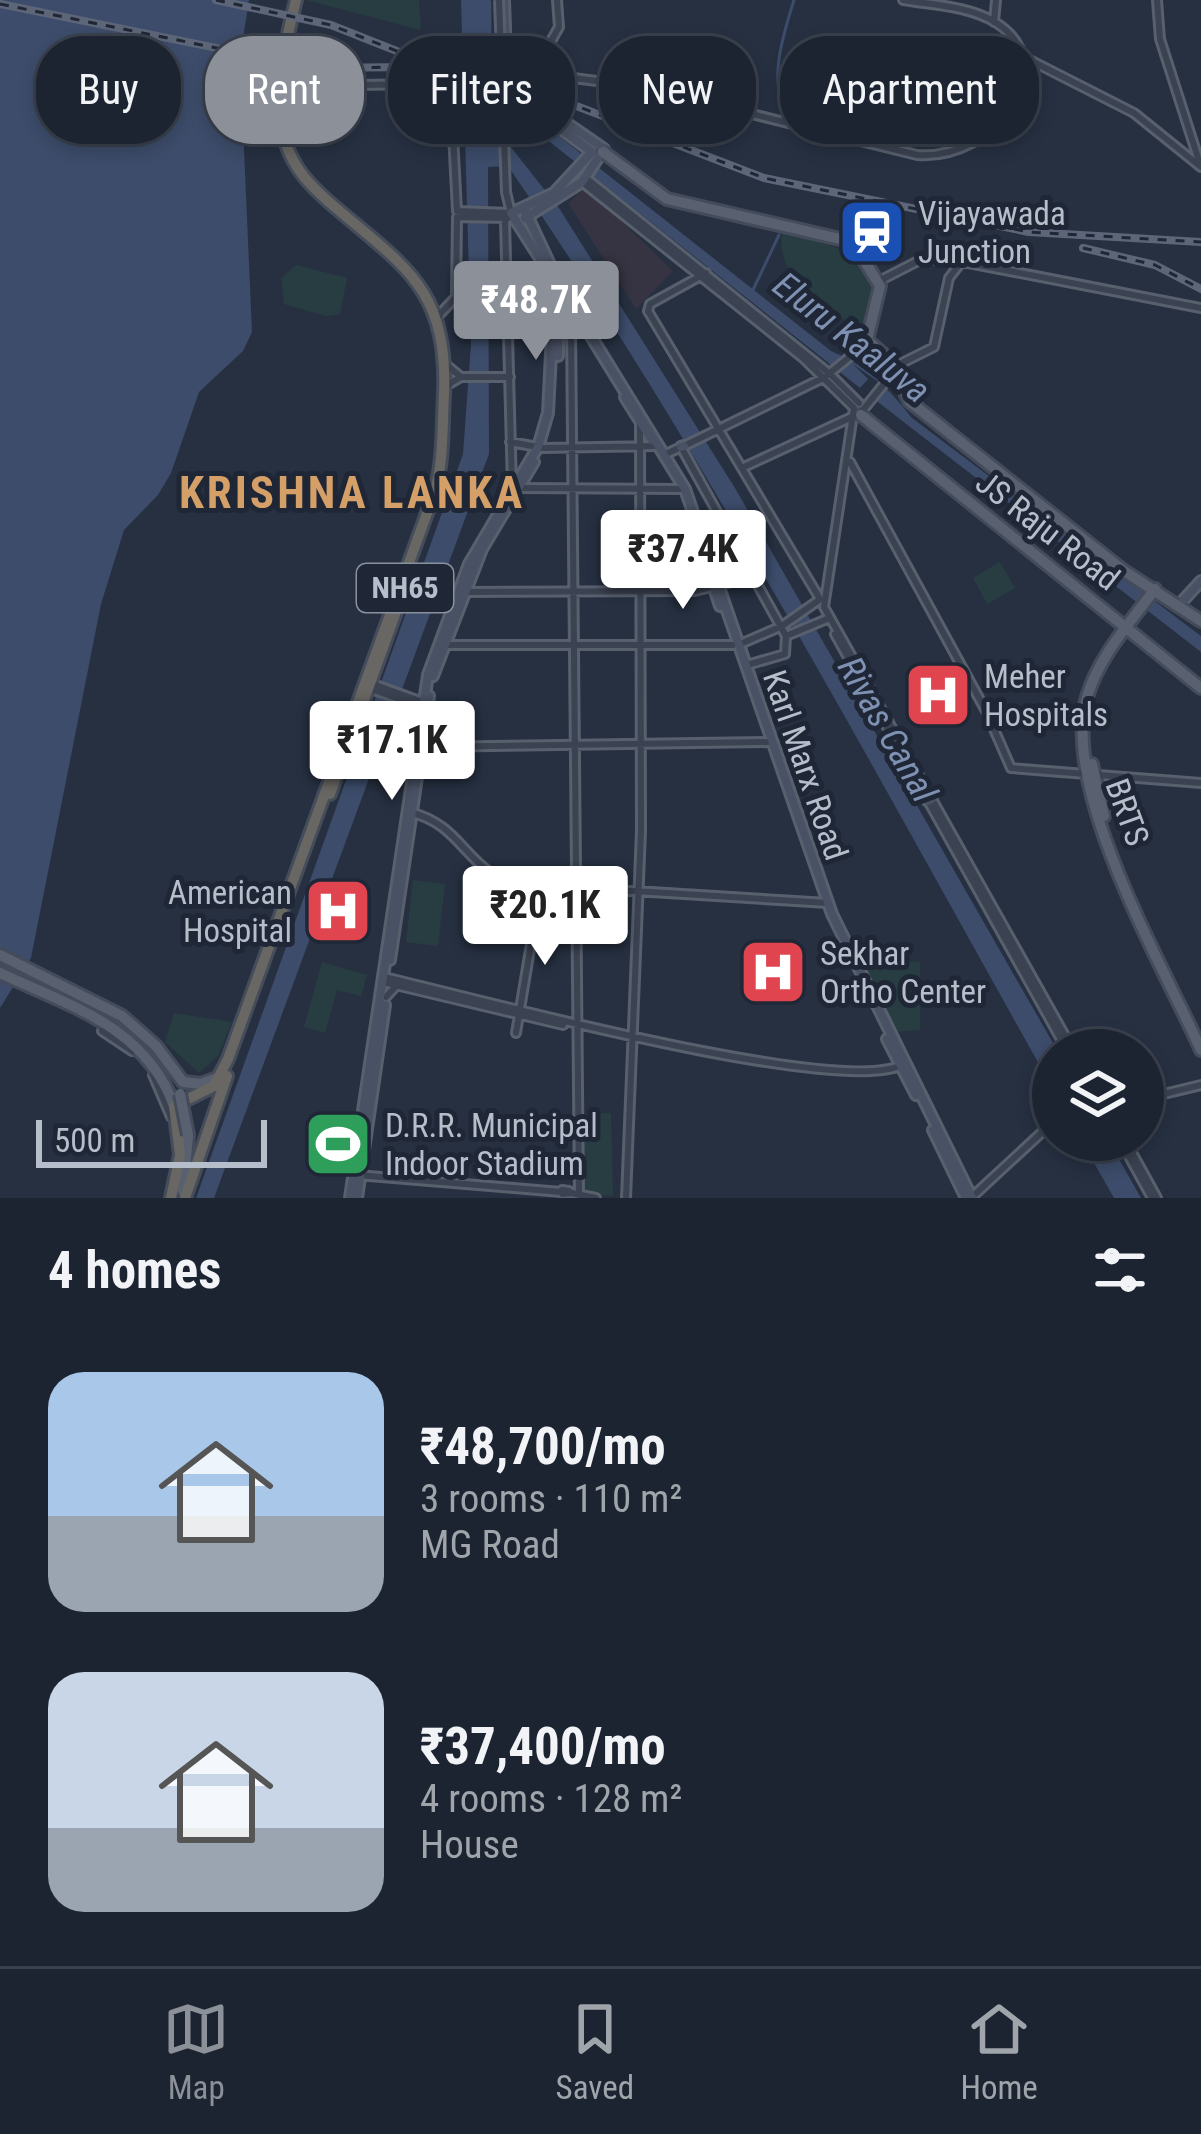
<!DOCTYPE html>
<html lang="en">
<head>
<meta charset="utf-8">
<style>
	:root { --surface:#1c2431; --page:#252c39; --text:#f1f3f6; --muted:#a0a4ab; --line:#3a414d; --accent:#8c9099 }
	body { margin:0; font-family:"Roboto Condensed",sans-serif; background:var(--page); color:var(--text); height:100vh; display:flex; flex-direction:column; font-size:45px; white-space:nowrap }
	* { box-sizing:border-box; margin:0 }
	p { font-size:39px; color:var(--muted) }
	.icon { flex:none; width:66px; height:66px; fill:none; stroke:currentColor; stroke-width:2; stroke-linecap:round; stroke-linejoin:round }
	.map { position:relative; height:1198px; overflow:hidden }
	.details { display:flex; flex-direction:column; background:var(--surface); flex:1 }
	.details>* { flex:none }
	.top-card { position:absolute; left:36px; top:36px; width:1131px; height:108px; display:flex; gap:24px }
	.tools { position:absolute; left:1032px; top:1029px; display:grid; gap:24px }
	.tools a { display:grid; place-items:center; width:132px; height:132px; border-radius:50%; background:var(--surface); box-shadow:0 6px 18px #0003,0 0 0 3px var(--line); font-size:60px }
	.scale { position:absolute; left:36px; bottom:30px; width:231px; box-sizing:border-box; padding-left:12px; border:6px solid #b7becb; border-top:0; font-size:33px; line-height:42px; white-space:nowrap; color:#b7becb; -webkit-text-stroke:9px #1f2736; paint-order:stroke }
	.price { position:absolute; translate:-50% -102px; padding:0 27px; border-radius:12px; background:#fff; color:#222; font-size:39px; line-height:78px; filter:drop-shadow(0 3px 6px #0008) }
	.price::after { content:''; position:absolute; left:50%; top:72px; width:36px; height:27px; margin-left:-18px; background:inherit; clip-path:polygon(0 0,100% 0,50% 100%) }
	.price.current { background:var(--accent); color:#fff }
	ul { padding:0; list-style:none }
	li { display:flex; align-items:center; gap:36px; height:300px; padding:0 48px }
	li span { display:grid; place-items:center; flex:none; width:336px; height:240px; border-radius:36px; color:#555 }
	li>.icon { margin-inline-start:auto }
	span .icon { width:144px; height:144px; fill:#fffc; stroke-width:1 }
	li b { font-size:51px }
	h2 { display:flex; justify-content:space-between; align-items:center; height:144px; padding:0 48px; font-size:51px }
	.pill { padding:0 42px; border-radius:48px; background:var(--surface); box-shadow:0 6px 18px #0003,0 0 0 3px var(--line); font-size:42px; line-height:108px }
	.pill.current { background:var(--accent); color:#fff }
	.tab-bar { display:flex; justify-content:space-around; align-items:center; height:168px; border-top:3px solid var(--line); background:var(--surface); font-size:33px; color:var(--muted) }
	.tab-bar a { display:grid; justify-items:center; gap:6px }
	.tab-bar .current { color:var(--accent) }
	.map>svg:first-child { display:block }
	.medical { fill:#363342 }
	.green { fill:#283d42 }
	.water { fill:#3c4c6a }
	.pier { fill:#263041 }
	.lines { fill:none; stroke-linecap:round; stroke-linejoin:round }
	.stream { stroke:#3c4c6a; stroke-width:3 }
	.tertiary-casing { stroke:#58606e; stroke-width:12 }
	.secondary-casing { stroke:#58606e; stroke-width:14 }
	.primary-casing { stroke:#444b5a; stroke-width:16 }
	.trunk-casing { stroke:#454d5b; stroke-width:16 }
	.tertiary { stroke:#3b4251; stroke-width:6 }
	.secondary { stroke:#495164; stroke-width:8 }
	.primary { stroke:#596171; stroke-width:10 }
	.trunk { stroke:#686764; stroke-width:10 }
	.rail-casing { stroke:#5d6678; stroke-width:8 }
	.rail { stroke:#1f2736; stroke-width:3; stroke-dasharray:9; stroke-linecap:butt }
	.tertiary-bridge-casing { stroke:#58606e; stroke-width:12; stroke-linecap:butt }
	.primary-bridge-casing { stroke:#444b5a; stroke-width:16; stroke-linecap:butt }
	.tertiary-bridge { stroke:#3b4251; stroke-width:6 }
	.primary-bridge { stroke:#596171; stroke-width:10 }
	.labels { text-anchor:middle; stroke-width:10; stroke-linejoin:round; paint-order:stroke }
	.shield { fill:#1f2736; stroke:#89919e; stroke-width:3 }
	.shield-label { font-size:30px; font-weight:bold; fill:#b7becb }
	.poi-label { font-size:33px; fill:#b7becb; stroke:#1f2736; text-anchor:start }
	.street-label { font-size:33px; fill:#b7becb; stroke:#1f2736 }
	.water-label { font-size:36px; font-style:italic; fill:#7f91b2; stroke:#1f2736 }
	.district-label { font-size:45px; font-weight:bold; letter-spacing:3px; fill:#d5a068; stroke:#1f2736 }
</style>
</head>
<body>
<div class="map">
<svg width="1201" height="1198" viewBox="0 0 1201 1198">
	<rect width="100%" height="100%" fill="#263041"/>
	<path class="medical" d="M 586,187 L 673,271 L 636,309 L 568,203 Z"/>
	<path class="green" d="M 306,0 L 419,0 L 421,30 Z
		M 971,33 C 994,38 1005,57 1010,79 C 949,158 899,136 814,114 C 854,68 909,41 971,33 Z
		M 783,229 L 851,253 L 875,285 L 865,334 C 831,309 771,280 783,229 Z
		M 296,265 L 347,278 L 340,314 L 326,316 L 284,304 L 281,278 Z
		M 1000,562 L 1015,588 L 987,604 L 973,578 Z
		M 413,880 L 445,884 L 438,946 L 406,942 Z
		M 920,961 L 920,1030 L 893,1032 L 863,967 Z
		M 322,962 L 367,975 L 361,996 L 337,990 L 325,1033 L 304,1027 Z
		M 174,1013 L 232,1022 L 218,1056 L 199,1073 L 165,1042 Z
		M 611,1113 L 613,1196 L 583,1194 L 585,1114 Z"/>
	<path class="water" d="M 0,0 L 249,0 L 240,58 L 252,332 L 243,351 L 199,392 L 171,473 L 158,495 L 124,530 L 101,604 L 31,958 L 0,1008 Z
		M 461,0 L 491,0 C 493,30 486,73 508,96 L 831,351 C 868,366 888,388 912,418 L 1201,636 L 1201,652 L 874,399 L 884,386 L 853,364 L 868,379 L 860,388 L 492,96 L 498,131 L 559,208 L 735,488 L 1057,1050 L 1053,1089 C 878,778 710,461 508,166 L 488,167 L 489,454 L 214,1198 L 196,1198 L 463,454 L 471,344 Z
		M 1081,1140 L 1108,1140 L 1141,1198 L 1114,1198 Z"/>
	<path class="pier" d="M 0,2 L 246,51 L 246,55 L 0,6 Z"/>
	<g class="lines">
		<path class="stream" d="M 791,121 C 766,87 782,38 794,0
			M 752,292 L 779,235"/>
		<defs>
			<path id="tertiary" d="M 1157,0 L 1160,39 L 1200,164
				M 994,22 L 996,0
				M 505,43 L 527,72 L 643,87 L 917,155 C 995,161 1066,66 995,22 C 969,6 933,5 903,0
				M 1020,55 L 1134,113 L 1201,167
				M 533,73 L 559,27 L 557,0
				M 281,86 L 430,84 L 433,99 L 451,96 L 457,211 L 511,213 L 506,192
				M 586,178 L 830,374 L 859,403
				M 582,182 L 803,358 L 854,408 L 824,607 L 1073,1050
				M 505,220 L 512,487
				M 706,273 L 650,304 L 648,311 L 820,599
				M 879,281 L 922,259 L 958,261 L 1201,308
				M 575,312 L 571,327 L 579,1195
				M 438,316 L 456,297 L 457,217 L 508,218
				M 449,367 L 461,377
				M 892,368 L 934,347 L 949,278 L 962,261
				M 449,384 L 461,377 L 510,377
				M 859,415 L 892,374
				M 510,442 L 543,448 L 656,446
				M 684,446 L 825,377 L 868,342
				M 666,454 L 681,447 L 786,636 L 785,654 L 747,665
				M 850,462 L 986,711 L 1011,768 L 1201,783
				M 744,467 L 854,416
				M 518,488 L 685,489
				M 462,592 L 695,591 L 756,576
				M 835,634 L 1067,1050
				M 786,636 L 827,619
				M 444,645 L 733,645
				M 738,645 L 782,626 L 819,600
				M 373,684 L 425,703
				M 371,689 L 425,708
				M 423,747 L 772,742
				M 409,812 C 469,826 462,877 535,890
				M 540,891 L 635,891 L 828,903
				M 384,977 C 471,997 836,1097 902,1065
				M 383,982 L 563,1025
				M 386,997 L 396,986
				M 102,1031 L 132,1051
				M 516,1033 L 539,896
				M 153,1075 L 171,1117
				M 1143,1099 L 1201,1085
				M 1050,1124 L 1053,1106
				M 1120,1140 L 1152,1198
				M 1125,1140 L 1157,1198
				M 357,1175 L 561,1192
				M 562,1190 L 569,1191 L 571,1193 L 562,1194 Z
				M 571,1193 L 596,1198
				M 626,1198 L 641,831 L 640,421
				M 971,1198 L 1053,1122"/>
			<path id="secondary" d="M 504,0 L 506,56 L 526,95 L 604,149 L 582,182 L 525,218
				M 502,65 L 526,103 L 592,152
				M 525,211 L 560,286 L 685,489 L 832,914 L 972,1198
				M 558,356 L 558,323
				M 625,397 L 652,440
				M 681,447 L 684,446
				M 700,546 L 720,606
				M 1179,605 L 1201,581
				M 433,676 L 482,549 L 534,462
				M 928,801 L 932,799
				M 483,874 L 485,870
				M 390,960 L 429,696
				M 887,1039 L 916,1095
				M 933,1130 L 966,1198
				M 350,1198 L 428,675 L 469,564 L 538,447 L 548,413 L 554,294 L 545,266 L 511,213 L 554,193 L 592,152
				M 357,1198 L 385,1005"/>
			<path id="primary" d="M 603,152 L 667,199 L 853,242 L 880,286 L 867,340 L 890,360 L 909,401 L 1124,571 L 1201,621
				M 861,415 L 1201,688
				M 1155,589 C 1130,623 1099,656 1087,697 C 1060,790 1162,963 1201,1050
				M 1092,764 L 1104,816
				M 0,955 L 122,1016 L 156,1046 L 183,1082 L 201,1084 L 220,1077
				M 0,973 C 70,1006 146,1027 174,1106
				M 183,1191 L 188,1135"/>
			<path id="trunk" d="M 330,794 L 402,595
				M 171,1198 L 180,1155 L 174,1106 L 214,1086 L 228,1059 L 434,494 C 444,462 442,428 444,394 C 448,286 403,266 329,202 C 310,185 295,170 286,144 C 270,96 285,47 296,0
				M 185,1198 L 227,1076"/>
		</defs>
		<use href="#tertiary" class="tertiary-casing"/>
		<use href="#secondary" class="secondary-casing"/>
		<use href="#primary" class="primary-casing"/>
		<use href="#trunk" class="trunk-casing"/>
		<use href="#tertiary" class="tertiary"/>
		<use href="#secondary" class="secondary"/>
		<use href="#primary" class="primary"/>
		<use href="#trunk" class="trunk"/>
		<defs>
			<path id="rail" d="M 216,0 L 331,25 L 422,61
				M 0,4 L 315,68 L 411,67 L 540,92 L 764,178 L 1029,232 L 1201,242
				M 1083,248 L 1155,265 L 1201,289"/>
		</defs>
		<use href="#rail" class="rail-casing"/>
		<use href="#rail" class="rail"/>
		<defs>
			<path id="tertiary-bridge" d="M 499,0 L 506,192"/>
			<path id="primary-bridge" d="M 180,1094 L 188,1135"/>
		</defs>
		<use href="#tertiary-bridge" class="tertiary-bridge-casing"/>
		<use href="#primary-bridge" class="primary-bridge-casing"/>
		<use href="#tertiary-bridge" class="tertiary-bridge"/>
		<use href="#primary-bridge" class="primary-bridge"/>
	</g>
	<defs>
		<symbol id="station-square" viewBox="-11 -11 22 22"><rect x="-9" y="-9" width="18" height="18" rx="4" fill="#1a4fb4" stroke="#1f2736"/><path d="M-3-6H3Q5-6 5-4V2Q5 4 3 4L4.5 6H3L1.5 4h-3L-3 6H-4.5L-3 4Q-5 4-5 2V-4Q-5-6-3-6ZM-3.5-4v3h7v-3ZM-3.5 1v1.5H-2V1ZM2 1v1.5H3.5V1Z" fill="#fff"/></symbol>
		<symbol id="hospital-square" viewBox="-11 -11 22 22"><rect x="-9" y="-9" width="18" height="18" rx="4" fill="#e0444e" stroke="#1f2736"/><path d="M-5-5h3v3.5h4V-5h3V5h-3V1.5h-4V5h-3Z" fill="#fff"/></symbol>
		<symbol id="stadium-square" viewBox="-11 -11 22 22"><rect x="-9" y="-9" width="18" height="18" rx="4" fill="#2e9e5b" stroke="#1f2736"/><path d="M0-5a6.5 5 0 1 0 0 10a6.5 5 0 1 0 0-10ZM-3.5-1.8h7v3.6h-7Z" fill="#fff"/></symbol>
	</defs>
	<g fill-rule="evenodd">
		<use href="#station-square" x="834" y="194" width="76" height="76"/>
		<use href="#hospital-square" x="900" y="657" width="76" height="76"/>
		<use href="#hospital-square" x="300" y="873" width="76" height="76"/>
		<use href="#hospital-square" x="735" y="934" width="76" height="76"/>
		<use href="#stadium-square" x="300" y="1106" width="76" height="76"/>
	</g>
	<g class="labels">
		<rect class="shield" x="357" y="564" width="96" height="48" rx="9"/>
		<g class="shield-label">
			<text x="405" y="598">NH65</text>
		</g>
		<g class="poi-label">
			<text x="918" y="225">Vijayawada<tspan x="918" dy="38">Junction</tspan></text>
			<text x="984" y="688">Meher<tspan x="984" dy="38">Hospitals</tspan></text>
			<text x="292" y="904" text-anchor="end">American<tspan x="292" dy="38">Hospital</tspan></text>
			<text x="820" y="965">Sekhar<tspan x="820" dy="38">Ortho Center</tspan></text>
			<text x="385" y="1137">D.R.R. Municipal<tspan x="385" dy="38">Indoor Stadium</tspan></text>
		</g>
		<g class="street-label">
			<text transform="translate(1048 530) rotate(38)" y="12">JS Raju Road</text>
			<text transform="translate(806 765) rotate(71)" y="12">Karl Marx Road</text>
			<text transform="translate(1128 812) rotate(70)" y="12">BRTS</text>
		</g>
		<g class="water-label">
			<text transform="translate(852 337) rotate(38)" y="13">Eluru Kaaluva</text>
			<text transform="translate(888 729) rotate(60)" y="13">Rivas Canal</text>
		</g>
		<g class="district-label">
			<text x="352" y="508">KRISHNA LANKA</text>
		</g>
	</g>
</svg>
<div class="tools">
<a><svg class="icon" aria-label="layers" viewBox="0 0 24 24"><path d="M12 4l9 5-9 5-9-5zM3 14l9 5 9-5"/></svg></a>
</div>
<div class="scale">500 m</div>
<b class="price current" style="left:536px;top:363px">₹48.7K</b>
<b class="price" style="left:683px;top:612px">₹37.4K</b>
<b class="price" style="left:392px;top:803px">₹17.1K</b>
<b class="price" style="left:545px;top:968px">₹20.1K</b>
<div class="top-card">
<a class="pill">Buy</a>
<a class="pill current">Rent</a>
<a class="pill">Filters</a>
<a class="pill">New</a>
<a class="pill">Apartment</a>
</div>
</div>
<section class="details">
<h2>4 homes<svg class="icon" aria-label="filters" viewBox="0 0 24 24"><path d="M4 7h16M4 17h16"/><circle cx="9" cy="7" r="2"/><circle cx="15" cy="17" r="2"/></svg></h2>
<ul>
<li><span style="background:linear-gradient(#a9c7e8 60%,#9aa5b1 0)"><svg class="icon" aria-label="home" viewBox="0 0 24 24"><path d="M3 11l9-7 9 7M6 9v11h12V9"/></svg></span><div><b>₹48,700/mo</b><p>3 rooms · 110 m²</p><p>MG Road</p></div></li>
<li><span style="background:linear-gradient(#c9d6e8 65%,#9aa5b1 0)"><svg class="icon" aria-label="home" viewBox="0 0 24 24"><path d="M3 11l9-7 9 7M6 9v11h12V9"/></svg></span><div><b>₹37,400/mo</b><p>4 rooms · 128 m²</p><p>House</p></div></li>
</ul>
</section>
<nav class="tab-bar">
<a class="current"><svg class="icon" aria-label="map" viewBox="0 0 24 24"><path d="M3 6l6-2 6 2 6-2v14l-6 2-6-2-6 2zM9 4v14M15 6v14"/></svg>Map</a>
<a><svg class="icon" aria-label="saved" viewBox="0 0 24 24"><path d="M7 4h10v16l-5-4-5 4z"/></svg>Saved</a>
<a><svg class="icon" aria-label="home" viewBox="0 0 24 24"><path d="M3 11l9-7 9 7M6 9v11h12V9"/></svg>Home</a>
</nav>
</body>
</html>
